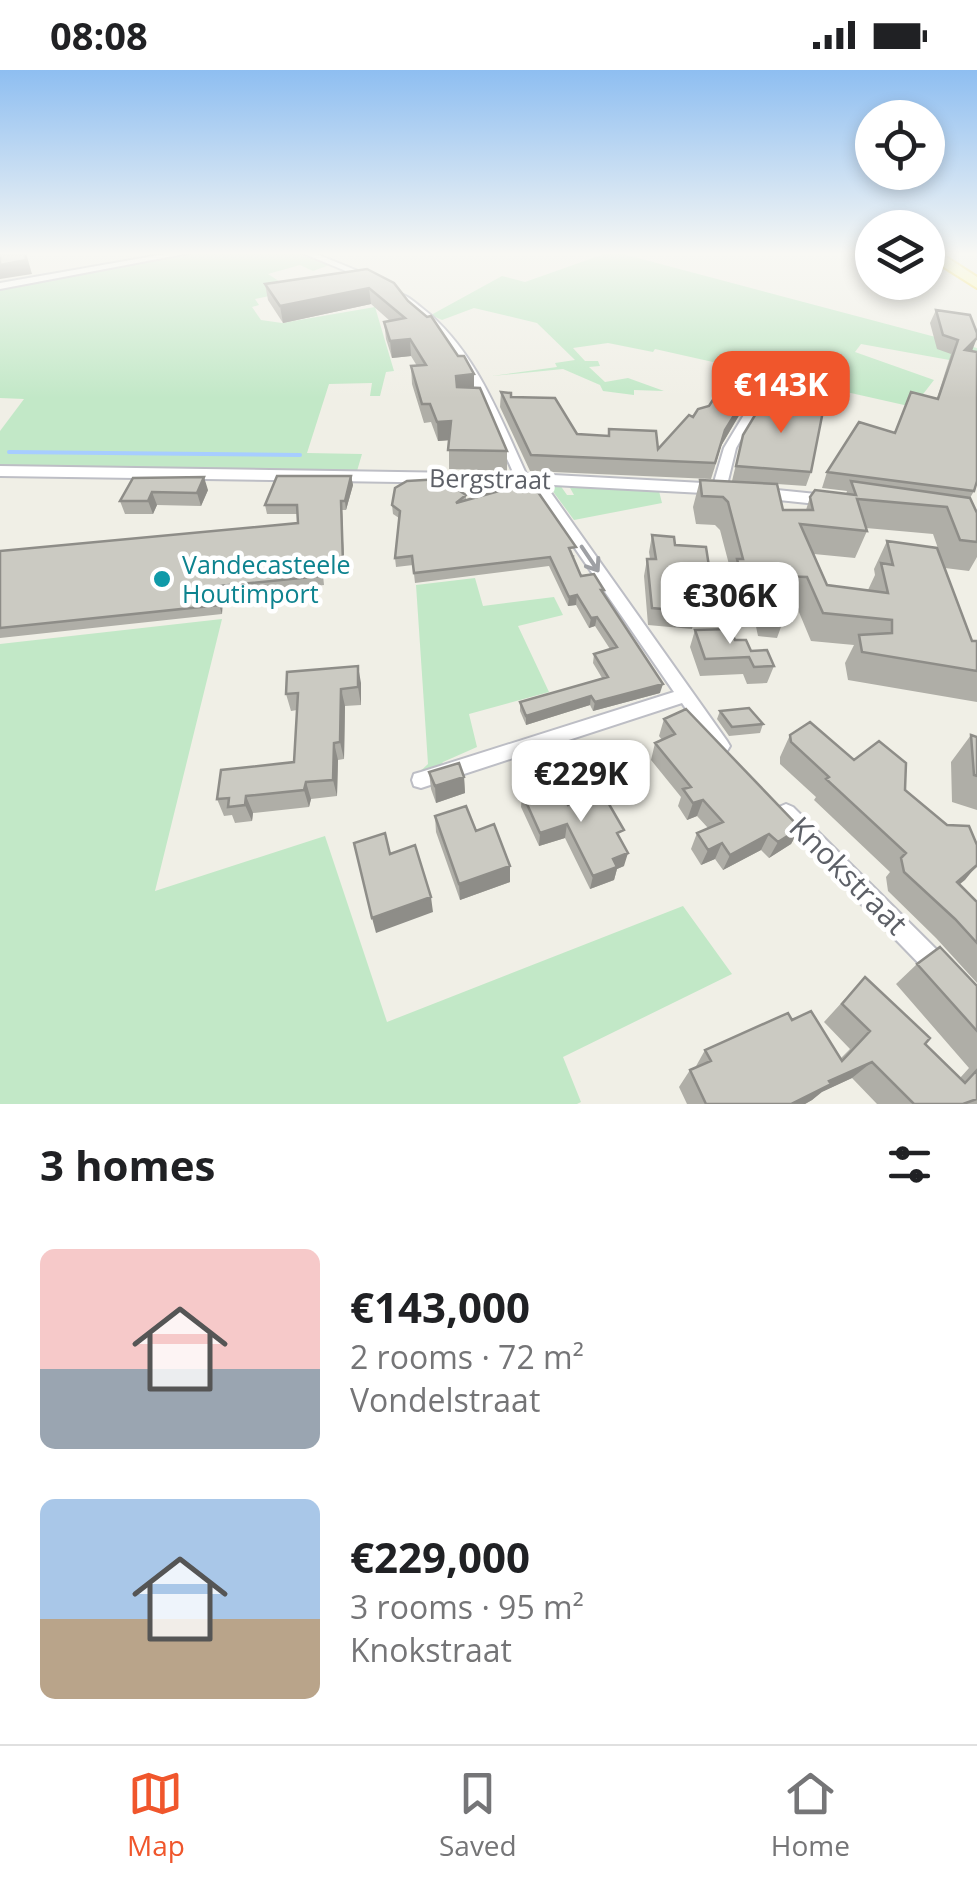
<!DOCTYPE html>
<html lang="en">
<head>
<meta charset="utf-8">
<style>
	:root { --surface:#fff; --page:#f2f2f2; --text:#202124; --muted:#757577; --line:#e0e0e0; --accent:#f0562c }
	body { margin:0; font-family:"Open Sans",sans-serif; background:var(--page); color:var(--text); height:100vh; display:flex; flex-direction:column; font-size:38px; white-space:nowrap }
	* { box-sizing:border-box; margin:0 }
	p { font-size:32px; color:var(--muted) }
	.icon { flex:none; width:55px; height:55px; fill:none; stroke:currentColor; stroke-width:2; stroke-linecap:round; stroke-linejoin:round }
	.map { position:relative; height:1034px; overflow:hidden }
	.panel { display:flex; flex-direction:column; background:var(--surface); flex:1 }
	.panel>* { flex:none }
	.controls { position:absolute; left:855px; top:30px; display:grid; gap:20px }
	.controls a { display:grid; place-items:center; width:90px; height:90px; border-radius:50%; background:var(--surface); box-shadow:0 5px 15px #0003; font-size:50px }
	.price { position:absolute; translate:-50% -85px; padding:0 22px; border-radius:20px; background:#fff; color:#222; font-size:32px; line-height:65px; filter:drop-shadow(0 2px 5px #0008) }
	.price::after { content:''; position:absolute; left:50%; top:60px; width:30px; height:22px; margin-left:-15px; background:inherit; clip-path:polygon(0 0,100% 0,50% 100%) }
	.price.active { background:var(--accent); color:#fff }
	ul { padding:0; list-style:none }
	li { display:flex; align-items:center; gap:30px; height:250px; padding:0 40px }
	li span { display:grid; place-items:center; flex:none; width:280px; height:200px; border-radius:15px; color:#555 }
	li>.icon { margin-inline-start:auto }
	span .icon { width:120px; height:120px; fill:#fffc; stroke-width:1 }
	li b { font-size:42px }
	h2 { display:flex; justify-content:space-between; align-items:center; height:120px; padding:0 40px; font-size:42px }
	.status { display:flex; justify-content:space-between; align-items:center; height:70px; padding:0 50px; background:var(--surface); direction:ltr }
	.status svg { height:28px; fill:currentColor }
	.dock { display:flex; justify-content:space-around; align-items:center; height:140px; border-top:2px solid var(--line); background:var(--surface); font-size:28px; color:var(--muted) }
	.dock a { display:grid; justify-items:center; gap:5px }
	.dock .active { color:var(--accent) }
	.map>svg:first-child { display:block }
	.green { fill:#c2e8c7 }
	.lines { fill:none; stroke-linecap:round; stroke-linejoin:round }
	.stream { stroke:#a7cdff; stroke-width:4 }
	.minor-casing { stroke:#bdbec5; stroke-width:4 }
	.tertiary-casing { stroke:#bdbec5; stroke-width:4 }
	.primary-casing { stroke:#f6e058; stroke-width:4 }
	.minor { fill:#fff; fill-rule:evenodd }
	.tertiary { fill:#fff; fill-rule:evenodd }
	.primary { fill:#fffdac; fill-rule:evenodd }
	.wall { fill:#afaea7; fill-rule:evenodd }
	.shaded-wall { fill:#8e8d88 }
	.building { fill:#cbcac2; stroke:#8e8d88; stroke-width:2.5 }
	.oneway { stroke:#9ea0a4 }
	.culture-dot { fill:#0f9aa8; stroke:#fff; stroke-width:4 }
	.labels { text-anchor:middle; stroke-width:9; stroke-linejoin:round; paint-order:stroke }
	.street-label { font-size:25px; fill:#5d6067; stroke:#fff }
	.culture-label { font-size:25px; fill:#0d838f; stroke:#fff; text-anchor:start }
	.near-street-label { font-size:30px; fill:#5d6067; stroke:#fff }
</style>
</head>
<body>
<div class="status"><b>08:08</b><svg viewBox="0 0 49 12"><path d="M0 12V9h3v3zM5 12V6h3v6zM10 12V3h3v9zM15 12V0h3v12zM26 1h20v11H26zM47 4h2v5h-2z"/></svg></div>
<div class="map">
<svg width="977" height="1034" viewBox="0 0 977 1034">
	<rect width="100%" height="100%" fill="#f0efe6"/>
	<path class="green" d="M 192,183 L 294,183 L 332,194 L 313,201 L 300,195 L 268,204 L 288,217 L 279,224 L 255,229 L 259,235 L 252,237 L 261,250 L 282,253 L 375,237 L 394,301 L 386,302 L 380,326 L 370,326 L 372,313 L 329,314 L 307,383 L 362,384 L 357,401 L 0,397 L 0,361 L 24,329 L 0,328 L 0,218 Z
		M 607,183 L 619,183 L 977,278 L 977,295 L 861,274 L 855,282 L 934,310 L 913,337 L 655,279 L 653,282 L 608,273 L 573,278 L 585,291 L 598,291 L 600,296 L 589,297 L 605,312 L 628,308 L 664,321 L 634,320 L 634,325 L 603,321 L 600,315 L 563,299 L 492,306 L 557,297 L 555,293 L 575,290 L 537,253 L 474,238 L 442,250 L 431,245 L 502,206 L 525,212 Z
		M 560,415 L 567,425 L 574,425 L 569,416 L 659,421 L 662,433 L 574,450 L 549,416 Z
		M 475,508 L 483,536 L 554,527 L 563,545 L 518,556 L 549,622 L 469,644 L 477,677 L 443,692 L 438,700 L 411,710 L 428,694 L 416,515 Z
		M 222,549 L 155,821 L 325,766 L 387,952 L 683,836 L 732,904 L 563,987 L 581,1032 L 577,1034 L 0,1034 L 0,574 Z"/>
	<g class="lines">
		<path class="stream" d="M 9,382 L 300,385"/>
		<defs>
			<path id="minor" d="M 171,183 L 189,183 L 0,219 L 0,213 Z
				M 302,183 L 314,183 L 375,208 L 368,210 Z
				M 396,223 C 406,224 413,231 422,238 C 476,280 500,348 528,408 L 534,405 L 539,406 L 727,671 L 730,676 L 727,681 L 721,684 L 715,681 L 682,633 L 421,718 L 414,716 L 412,710 L 414,704 L 421,702 L 674,622 L 528,410 L 522,413 L 516,409 C 482,332 465,280 396,227 Z
				M 773,302 L 778,305 L 736,378 L 726,419 L 724,422 L 714,422 L 712,419 L 724,378 L 768,305 Z
				M 786,734 L 793,737 L 950,893 L 953,901 L 950,909 L 942,912 L 934,909 L 779,749 L 776,743 L 779,737 Z"/>
			<path id="tertiary" d="M 0,396 L 534,404 L 722,414 L 731,419 L 722,424 L 534,414 L 0,406 Z
				M 756,418 L 836,426 L 845,431 L 836,436 L 750,427 L 747,423 Z"/>
			<path id="primary" d="M 928,183 L 940,183 L 977,207 L 977,218 L 928,187 Z"/>
		</defs>
		<use href="#minor" class="minor-casing"/>
		<use href="#tertiary" class="tertiary-casing"/>
		<use href="#primary" class="primary-casing"/>
		<use href="#minor" class="minor"/>
		<use href="#tertiary" class="tertiary"/>
		<use href="#primary" class="primary"/>
	</g>
	<path class="wall" d="M 367,199 L 474,318 L 507,381 L 507,401 L 449,399 L 449,370 L 438,371 L 431,352 L 424,353 L 412,314 L 411,296 L 417,296 L 411,286 L 392,288 L 386,269 L 384,252 L 390,251 L 371,234 L 283,253 L 268,230 L 265,214 Z
		M 936,240 L 971,281 L 974,421 L 970,428 L 977,443 L 977,487 L 969,501 L 945,498 L 972,571 L 977,571 L 977,632 L 848,610 L 845,593 L 854,575 L 811,571 L 796,535 L 786,534 L 787,540 L 777,568 L 758,566 L 751,533 L 732,532 L 728,517 L 732,506 L 720,460 L 715,455 L 696,454 L 693,437 L 700,410 L 732,411 L 743,365 L 811,402 L 806,416 L 777,414 L 783,440 L 806,440 L 810,427 L 846,424 L 847,421 L 822,418 L 827,402 L 894,362 L 937,328 L 951,284 L 937,279 L 930,253 ZM 866,458 L 933,464 L 941,487 L 887,471 L 874,499 L 875,505 L 868,520 L 827,515 L 814,484 L 855,488 L 867,461 Z
		M 759,305 L 754,320 L 721,376 L 711,409 L 530,401 L 500,337 L 501,322 L 577,364 L 608,366 L 609,359 L 658,379 L 693,347 Z
		M 351,406 L 353,415 L 346,440 L 342,440 L 344,502 L 323,505 L 324,515 L 223,526 L 222,544 L 0,568 L 0,481 L 298,453 L 297,444 L 267,444 L 265,435 Z
		M 133,408 L 208,420 L 201,436 L 157,435 L 153,444 L 125,444 L 120,431 Z
		M 466,425 L 466,430 L 575,486 L 573,487 L 581,506 L 603,524 L 660,623 L 593,641 L 590,635 L 526,655 L 520,641 L 520,632 L 602,608 L 593,593 L 594,584 L 610,579 L 595,556 L 589,558 L 576,535 L 568,536 L 549,496 L 415,513 L 413,495 L 396,497 L 395,488 L 399,448 L 393,444 L 392,435 Z
		M 652,465 L 675,475 L 710,503 L 705,520 L 692,519 L 696,542 L 692,559 L 648,555 L 644,506 L 647,489 L 650,489 L 649,482 Z
		M 695,560 L 735,570 L 774,596 L 767,613 L 747,614 L 743,604 L 700,606 L 690,577 Z
		M 361,613 L 361,635 L 345,636 L 344,689 L 338,690 L 337,726 L 311,729 L 309,737 L 253,743 L 252,751 L 235,753 L 232,745 L 224,746 L 217,729 L 294,692 L 297,640 L 291,641 L 286,624 Z
		M 720,641 L 763,654 L 760,663 L 729,666 L 717,649 Z
		M 664,649 L 800,758 L 791,774 L 769,788 L 761,780 L 723,800 L 715,789 L 701,795 L 691,779 L 697,763 L 708,758 L 697,746 L 687,750 L 678,736 L 681,727 L 651,690 L 655,673 L 662,670 L 659,666 Z
		M 790,665 L 854,690 L 905,720 L 947,755 L 977,775 L 977,797 L 959,814 L 977,832 L 977,913 L 936,868 L 888,821 L 886,807 L 890,802 L 814,730 L 816,727 L 780,694 L 780,687 Z
		M 971,665 L 977,667 L 977,740 L 952,732 L 951,692 Z
		M 429,702 L 464,707 L 465,723 L 436,733 L 431,719 Z
		M 522,723 L 568,735 L 621,772 L 624,796 L 617,799 L 614,810 L 590,819 L 565,768 L 539,776 L 521,737 Z
		M 435,746 L 476,761 L 510,796 L 510,812 L 460,830 L 436,762 Z
		M 917,894 L 977,916 L 977,1034 L 877,1034 L 852,1008 L 821,1022 L 812,1030 L 805,1034 L 687,1034 L 679,1017 L 690,1000 L 695,998 L 705,980 L 792,950 L 840,989 L 850,979 L 824,952 L 865,907 L 925,974 L 960,1008 L 969,998 L 896,914 Z"/>
	<path class="shaded-wall" d="M 26,183 L 32,204 L 0,209 L 0,195 Z
		M 369,218 L 371,234 L 283,253 L 280,236 Z
		M 977,268 L 972,281 L 965,280 Z
		M 410,269 L 411,286 L 392,288 L 390,271 Z
		M 474,304 L 474,322 L 457,324 L 456,306 Z
		M 759,305 L 754,320 L 721,376 L 711,409 L 725,360 Z
		M 451,351 L 452,370 L 438,371 L 437,352 Z
		M 351,406 L 353,415 L 346,440 L 345,431 Z
		M 204,407 L 208,420 L 201,436 L 197,423 Z
		M 152,422 L 157,435 L 153,444 L 148,431 Z
		M 341,431 L 342,440 L 344,502 L 343,493 Z
		M 220,516 L 223,526 L 222,544 L 219,535 Z
		M 577,525 L 576,535 L 568,536 L 569,527 Z
		M 597,547 L 595,556 L 589,558 L 591,548 Z
		M 358,596 L 361,613 L 361,635 L 358,617 Z
		M 663,614 L 660,623 L 593,641 L 595,632 Z
		M 341,619 L 345,636 L 344,689 L 340,672 Z
		M 591,626 L 590,635 L 526,655 L 526,646 Z
		M 334,673 L 338,690 L 337,726 L 333,710 Z
		M 464,707 L 465,723 L 436,733 L 435,716 Z
		M 306,712 L 311,729 L 309,737 L 304,720 Z
		M 246,726 L 253,743 L 252,751 L 245,735 Z
		M 703,730 L 697,746 L 687,750 L 693,733 Z
		M 567,754 L 565,768 L 539,776 L 540,763 Z
		M 800,758 L 791,774 L 769,788 L 778,772 Z
		M 769,764 L 761,780 L 723,800 L 730,785 Z
		M 722,773 L 715,789 L 701,795 L 708,780 Z
		M 628,783 L 624,796 L 617,799 L 614,810 L 590,819 L 593,806 L 613,789 Z
		M 977,795 L 965,810 L 939,831 L 957,812 Z
		M 510,796 L 510,812 L 460,830 L 459,814 Z
		M 431,827 L 433,842 L 376,863 L 372,848 Z
		M 872,992 L 852,1008 L 822,1022 L 812,1030 L 805,1034 L 791,1034 L 829,1011 Z"/>
	<path class="building" d="M 0,183 L 25,183 L 26,190 L 0,195 Z
		M 367,199 L 394,213 L 408,231 L 427,247 L 431,246 L 458,286 L 464,286 L 474,304 L 456,306 L 457,317 L 480,318 L 507,381 L 448,380 L 451,351 L 437,352 L 430,334 L 422,334 L 411,296 L 426,295 L 410,269 L 390,271 L 384,252 L 405,248 L 369,218 L 280,236 L 265,214 Z
		M 936,240 L 970,245 L 977,263 L 977,268 L 965,280 L 977,282 L 977,411 L 974,421 L 827,402 L 859,352 L 895,363 L 911,322 L 938,329 L 958,270 L 943,265 Z
		M 733,299 L 759,305 L 725,360 L 715,393 L 531,385 L 501,322 L 511,323 L 511,327 L 555,328 L 577,364 L 609,366 L 609,359 L 656,361 L 658,379 L 689,345 L 693,347 L 698,339 L 709,336 Z
		M 769,322 L 791,328 L 794,334 L 823,341 L 811,402 L 736,396 L 743,365 Z
		M 277,406 L 351,406 L 345,431 L 341,431 L 343,493 L 321,496 L 322,506 L 220,516 L 219,535 L 0,558 L 0,481 L 298,453 L 297,435 L 265,435 Z
		M 204,407 L 197,423 L 152,422 L 148,431 L 120,431 L 133,408 Z
		M 441,409 L 466,425 L 456,433 L 531,412 L 576,477 L 569,478 L 581,506 L 594,504 L 604,520 L 601,520 L 663,614 L 595,632 L 591,626 L 526,646 L 520,632 L 608,607 L 594,584 L 617,577 L 597,547 L 591,548 L 577,525 L 569,527 L 550,487 L 414,503 L 412,486 L 395,488 L 400,441 L 392,435 L 395,418 L 407,411 Z
		M 700,410 L 777,414 L 783,440 L 813,440 L 810,427 L 815,420 L 856,425 L 851,411 L 970,428 L 977,443 L 977,472 L 960,470 L 947,437 L 857,429 L 867,461 L 800,454 L 827,515 L 888,523 L 881,493 L 893,495 L 887,471 L 937,478 L 972,571 L 977,571 L 977,601 L 862,582 L 859,565 L 892,563 L 892,550 L 823,543 L 807,507 L 778,506 L 787,540 L 768,538 L 761,505 L 741,504 L 737,489 L 743,489 L 728,432 L 723,427 L 702,426 Z
		M 652,465 L 674,467 L 675,475 L 706,477 L 710,503 L 689,502 L 696,542 L 652,538 L 647,489 L 656,489 Z
		M 730,559 L 735,570 L 746,570 L 751,581 L 767,580 L 774,596 L 754,597 L 749,587 L 705,589 L 695,560 Z
		M 358,596 L 358,617 L 341,619 L 340,672 L 334,673 L 333,710 L 306,712 L 304,720 L 246,726 L 245,735 L 228,737 L 229,728 L 217,729 L 221,700 L 294,692 L 298,623 L 286,624 L 287,602 Z
		M 749,638 L 763,654 L 732,657 L 720,641 Z
		M 686,639 L 800,758 L 778,772 L 769,764 L 730,785 L 722,773 L 708,780 L 697,763 L 723,752 L 703,730 L 693,733 L 683,719 L 691,717 L 655,673 L 675,664 L 664,649 Z
		M 810,652 L 854,690 L 879,671 L 906,693 L 905,720 L 947,755 L 969,756 L 977,775 L 977,795 L 957,812 L 977,832 L 977,873 L 955,849 L 904,802 L 901,788 L 906,783 L 826,709 L 829,707 L 791,672 L 790,665 Z
		M 971,665 L 977,667 L 977,706 L 974,705 Z
		M 459,693 L 464,707 L 435,716 L 429,702 Z
		M 553,713 L 568,735 L 602,722 L 624,760 L 617,763 L 628,783 L 613,789 L 617,797 L 593,806 L 567,754 L 540,763 L 522,723 Z
		M 466,736 L 476,761 L 494,754 L 510,796 L 459,814 L 435,746 Z
		M 385,763 L 390,784 L 415,775 L 431,827 L 372,848 L 354,773 Z
		M 940,877 L 977,916 L 977,961 L 917,894 Z
		M 865,907 L 930,968 L 925,974 L 965,1013 L 977,1000 L 977,1029 L 963,1034 L 914,1034 L 872,992 L 829,1011 L 831,1014 L 791,1034 L 706,1034 L 690,1000 L 711,991 L 705,980 L 788,943 L 792,950 L 811,941 L 842,991 L 870,961 L 842,934 Z"/>
	<defs><path id="oneway-shaft" d="M-6 0H5M1.5-3L5.5 0L1.5 3" fill="none" stroke-width="1.6" stroke-linecap="round" stroke-linejoin="round" transform="scale(2.5)"/></defs>
	<use class="oneway" href="#oneway-shaft" transform="translate(590 489) rotate(56)"/>
	<linearGradient id="sky" x2="0" y2="1"><stop stop-color="#8ebef1"/><stop offset="0.56" stop-color="#f8f8f4"/><stop offset="1" stop-color="#f8f8f4" stop-opacity="0"/></linearGradient>
	<rect width="977" height="328" fill="url(#sky)"/>
	<circle class="culture-dot" cx="162" cy="509" r="10"/>
	<g class="labels">
		<g class="street-label">
			<text transform="translate(490 409) rotate(1)" y="9">Bergstraat</text>
		</g>
		<g class="culture-label">
			<text x="182" y="504">Vandecasteele<tspan x="182" dy="29">Houtimport</tspan></text>
		</g>
		<g class="near-street-label">
			<text transform="translate(848 806) rotate(45)" y="10">Knokstraat</text>
		</g>
	</g>
</svg>
<div class="controls">
<a><svg class="icon" aria-label="locate" viewBox="0 0 24 24"><circle cx="12" cy="12" r="6"/><path d="M12 2v4M12 18v4M2 12h4M18 12h4"/></svg></a>
<a><svg class="icon" aria-label="layers" viewBox="0 0 24 24"><path d="M12 4l9 5-9 5-9-5zM3 14l9 5 9-5"/></svg></a>
</div>
<b class="price active" style="left:781px;top:366px">€143K</b>
<b class="price" style="left:730px;top:577px">€306K</b>
<b class="price" style="left:581px;top:755px">€229K</b>
</div>
<section class="panel">
<h2>3 homes<svg class="icon" aria-label="filters" viewBox="0 0 24 24"><path d="M4 7h16M4 17h16"/><circle cx="9" cy="7" r="2"/><circle cx="15" cy="17" r="2"/></svg></h2>
<ul>
<li><span style="background:linear-gradient(#f6c9c9 60%,#9aa5b1 0)"><svg class="icon" aria-label="home" viewBox="0 0 24 24"><path d="M3 11l9-7 9 7M6 9v11h12V9"/></svg></span><div><b>€143,000</b><p>2 rooms · 72 m²</p><p>Vondelstraat</p></div></li>
<li><span style="background:linear-gradient(#a9c7e8 60%,#b9a48a 0)"><svg class="icon" aria-label="home" viewBox="0 0 24 24"><path d="M3 11l9-7 9 7M6 9v11h12V9"/></svg></span><div><b>€229,000</b><p>3 rooms · 95 m²</p><p>Knokstraat</p></div></li>
</ul>
</section>
<nav class="dock">
<a class="active"><svg class="icon" aria-label="map" viewBox="0 0 24 24"><path d="M3 6l6-2 6 2 6-2v14l-6 2-6-2-6 2zM9 4v14M15 6v14"/></svg>Map</a>
<a><svg class="icon" aria-label="saved" viewBox="0 0 24 24"><path d="M7 4h10v16l-5-4-5 4z"/></svg>Saved</a>
<a><svg class="icon" aria-label="home" viewBox="0 0 24 24"><path d="M3 11l9-7 9 7M6 9v11h12V9"/></svg>Home</a>
</nav>
</body>
</html>
